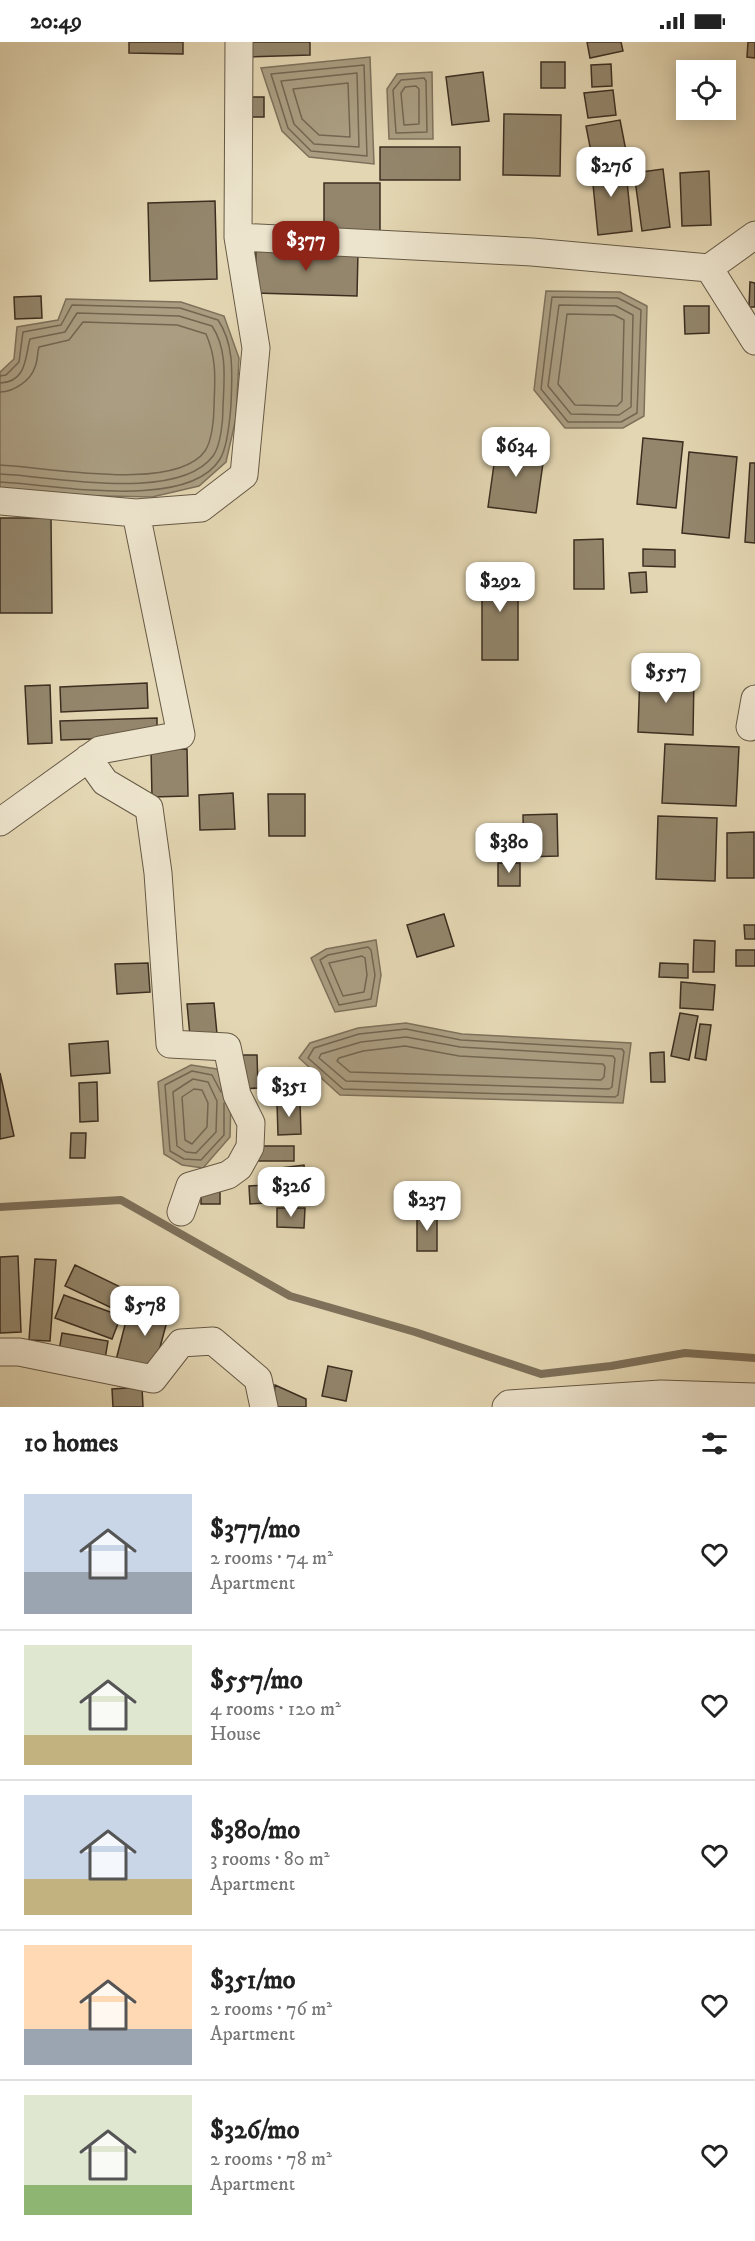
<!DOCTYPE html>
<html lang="en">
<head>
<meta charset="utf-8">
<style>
	:root { --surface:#fff; --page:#f6f6f6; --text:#222; --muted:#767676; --line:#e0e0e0; --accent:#8f2418 }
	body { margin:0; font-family:"IM FELL DW Pica",serif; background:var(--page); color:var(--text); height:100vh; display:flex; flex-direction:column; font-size:22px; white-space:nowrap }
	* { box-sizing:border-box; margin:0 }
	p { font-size:20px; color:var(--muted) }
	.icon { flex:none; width:33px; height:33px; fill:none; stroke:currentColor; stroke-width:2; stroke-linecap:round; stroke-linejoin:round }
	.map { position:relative; height:1365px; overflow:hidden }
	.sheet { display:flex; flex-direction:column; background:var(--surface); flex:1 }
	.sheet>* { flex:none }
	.controls { position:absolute; left:676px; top:18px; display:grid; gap:12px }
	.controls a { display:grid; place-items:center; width:60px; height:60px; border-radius:0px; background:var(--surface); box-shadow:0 3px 15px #0003; font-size:30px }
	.price { position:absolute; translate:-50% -51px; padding:0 14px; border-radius:12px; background:#fff; color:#222; font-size:20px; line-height:39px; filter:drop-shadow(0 2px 3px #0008) }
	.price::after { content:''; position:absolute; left:50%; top:36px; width:18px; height:14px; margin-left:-9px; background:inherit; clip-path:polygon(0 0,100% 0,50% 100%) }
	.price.active { background:var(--accent); color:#fff }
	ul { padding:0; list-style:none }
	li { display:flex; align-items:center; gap:18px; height:150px; padding:0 24px }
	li+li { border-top:2px solid var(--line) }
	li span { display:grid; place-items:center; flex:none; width:168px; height:120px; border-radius:0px; color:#555 }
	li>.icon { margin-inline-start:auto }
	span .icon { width:72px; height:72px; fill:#fffc; stroke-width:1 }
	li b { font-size:26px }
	h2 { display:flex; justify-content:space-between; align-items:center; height:72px; padding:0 24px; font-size:26px }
	.status { display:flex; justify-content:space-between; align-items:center; height:42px; padding:0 30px; background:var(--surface); direction:ltr }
	.status svg { height:16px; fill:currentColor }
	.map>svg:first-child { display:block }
	.water { fill:#aa9d81; stroke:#7e715b; stroke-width:1.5 }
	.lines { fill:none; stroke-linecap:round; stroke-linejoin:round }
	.shore { stroke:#736651; stroke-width:1.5 }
	.stream { stroke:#7e715b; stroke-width:8 }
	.building { fill:#93866c; stroke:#3c2f21; stroke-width:1.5 }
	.minor-casing { stroke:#665945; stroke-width:29 }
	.minor { stroke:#ede4cd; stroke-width:27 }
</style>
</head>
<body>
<div class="status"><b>20:49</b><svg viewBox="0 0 49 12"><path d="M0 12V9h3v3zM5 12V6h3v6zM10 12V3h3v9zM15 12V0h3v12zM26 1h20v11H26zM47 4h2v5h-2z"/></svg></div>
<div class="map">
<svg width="755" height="1365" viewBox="0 0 755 1365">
	<rect width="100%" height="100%" fill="#e3d6b2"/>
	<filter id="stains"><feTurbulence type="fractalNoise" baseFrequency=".00333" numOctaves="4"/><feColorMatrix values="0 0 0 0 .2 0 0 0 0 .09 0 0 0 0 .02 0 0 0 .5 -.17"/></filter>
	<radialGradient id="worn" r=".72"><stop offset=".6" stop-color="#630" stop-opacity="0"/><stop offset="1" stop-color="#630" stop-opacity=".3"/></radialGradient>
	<path class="water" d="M 370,15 L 374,122 L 309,115 L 282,89 L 261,26 Z
		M 432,30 L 433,97 L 389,97 L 387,47 L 397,32 Z
		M 546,249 L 620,250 L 647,264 L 644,374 L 623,386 L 565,386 L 534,348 Z
		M 66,257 L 181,260 L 224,274 L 239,316 L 236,376 L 226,420 L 199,444 L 152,455 L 61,453 L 0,446 L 0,330 L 14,317 L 17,285 L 58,278 Z
		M 376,898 L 381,933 L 376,964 L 335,970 L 311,916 L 326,907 Z
		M 406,981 L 462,992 L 631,1001 L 623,1061 L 340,1053 L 299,1016 L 310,1001 L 358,986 Z
		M 191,1023 L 217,1027 L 231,1056 L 230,1095 L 203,1126 L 182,1123 L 164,1112 L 158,1040 Z"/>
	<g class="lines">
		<path class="shore" d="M 364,23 L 367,114 L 311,109 L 288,86 L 271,32 Z
			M 357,31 L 359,105 L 314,102 L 294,82 L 281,39 Z
			M 424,36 L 426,39 L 427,90 L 396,91 L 393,48 L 401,38 Z
			M 348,41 L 350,95 L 319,93 L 302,77 L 293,47 Z
			M 416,44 L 419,47 L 419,82 L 404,83 L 401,51 L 405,45 Z
			M 552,255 L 618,256 L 641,268 L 637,371 L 621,380 L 568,380 L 541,347 Z
			M 559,263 L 616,264 L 633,273 L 631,365 L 619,373 L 571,372 L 548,344 Z
			M 567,272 L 614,273 L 624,278 L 622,359 L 617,364 L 575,363 L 558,342 Z
			M 0,334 L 6,333 L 19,320 L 23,290 L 61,283 L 72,263 L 180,266 L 218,278 C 235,303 232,334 231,363 C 230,376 227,406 220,417 C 188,470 52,442 0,440
			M 0,341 C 27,340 25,315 30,297 L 65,290 L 77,271 L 179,274 L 212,284 C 228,308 224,338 223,365 C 223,378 221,403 213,414 C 178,461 52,434 0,432
			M 0,350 C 14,350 31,338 35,325 C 38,318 37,311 39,305 L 69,298 L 83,280 L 177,283 L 206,292 C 217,317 215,338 214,364 C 214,376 212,399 205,409 C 175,451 46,425 0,423
			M 368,905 L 371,908 L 375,933 L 371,957 L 339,963 L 320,918 L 328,913 Z
			M 362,914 L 365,916 L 367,933 L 364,950 L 343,954 L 329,921 Z
			M 406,987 L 461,998 L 622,1007 L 624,1010 L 618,1053 L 615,1055 L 343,1047 L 308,1016 L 314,1006 L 359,992 Z
			M 406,995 L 460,1005 L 613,1014 L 615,1017 L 612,1045 L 609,1047 L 346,1039 L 319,1016 L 321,1012 L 361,1000 Z
			M 405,1004 L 459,1014 L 603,1022 L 605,1025 L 604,1035 L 601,1038 L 350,1030 L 337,1019 L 339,1016 L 363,1009 Z
			M 193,1037 L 208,1040 L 217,1059 L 216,1090 L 196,1111 L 186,1110 L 177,1104 L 173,1050 Z
			M 194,1047 L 202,1048 L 208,1061 L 207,1085 L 192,1102 L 185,1098 L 182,1055 Z
			M 221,1050 L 212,1033 L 192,1029 L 165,1043 L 170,1109 L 184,1117 L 201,1118 L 224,1093 L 224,1061"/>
		<path class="stream" d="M 0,1165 L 121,1158 L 290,1254 L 415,1290 L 541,1332 L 611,1324 L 685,1311 L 755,1316"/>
	</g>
	<path class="building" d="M 129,0 L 183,0 L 183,12 L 129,11 Z
		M 247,0 L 310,0 L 310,13 L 247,15 Z
		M 587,0 L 621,0 L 623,9 L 590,16 Z
		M 748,0 L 755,0 L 755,16 L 747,15 Z
		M 541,20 L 565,20 L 565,46 L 541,46 Z
		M 611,22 L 612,44 L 592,45 L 591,23 Z
		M 483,30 L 489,79 L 452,83 L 446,35 Z
		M 613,48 L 616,73 L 588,76 L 584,51 Z
		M 245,55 L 264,55 L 264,75 L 246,75 Z
		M 504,72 L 561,73 L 560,134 L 503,133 Z
		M 620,78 L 626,109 L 592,115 L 586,84 Z
		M 380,105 L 460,105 L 460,138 L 380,138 Z
		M 625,119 L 632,189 L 598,193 L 591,122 Z
		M 663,127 L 670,185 L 642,189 L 634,131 Z
		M 709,129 L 711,183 L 682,184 L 680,131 Z
		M 324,141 L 380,141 L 380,191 L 324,191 Z
		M 215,159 L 217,237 L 150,239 L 148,161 Z
		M 256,206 L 358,210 L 357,254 L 255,251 Z
		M 750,240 L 755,241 L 755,265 L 749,265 Z
		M 41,254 L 42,276 L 15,277 L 14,255 Z
		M 684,264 L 709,264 L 709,291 L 685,292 Z
		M 643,396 L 683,400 L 676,466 L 637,462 Z
		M 497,401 L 545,407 L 536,471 L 488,465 Z
		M 689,410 L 737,415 L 729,496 L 682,491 Z
		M 750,421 L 755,421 L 755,501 L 745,500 Z
		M 0,476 L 51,476 L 52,571 L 0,571 Z
		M 603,497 L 604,547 L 574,547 L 574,498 Z
		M 643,507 L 675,508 L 675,525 L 643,524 Z
		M 482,524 L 518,524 L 518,618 L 482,618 Z
		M 646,530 L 647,550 L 631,551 L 629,531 Z
		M 640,631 L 694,634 L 693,693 L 638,690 Z
		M 147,641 L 148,666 L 61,670 L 60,645 Z
		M 50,643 L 52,701 L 28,702 L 25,644 Z
		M 157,676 L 157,695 L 61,698 L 60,679 Z
		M 665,702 L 739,705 L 736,764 L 662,761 Z
		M 187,707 L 188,754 L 152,755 L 151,708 Z
		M 233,751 L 235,787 L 200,788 L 199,753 Z
		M 268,752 L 305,752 L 305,794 L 269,794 Z
		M 557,772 L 558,814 L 524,815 L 523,773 Z
		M 658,774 L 717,776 L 715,839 L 656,837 Z
		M 754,790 L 754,836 L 727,836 L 727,791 Z
		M 498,821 L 520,821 L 520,844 L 498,844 Z
		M 444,872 L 454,904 L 417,915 L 407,883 Z
		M 744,883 L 755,883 L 755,897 L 745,897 Z
		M 694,898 L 715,899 L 714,930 L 693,930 Z
		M 736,908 L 755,908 L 755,924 L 736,924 Z
		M 148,921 L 150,950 L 117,952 L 115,922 Z
		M 660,921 L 688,922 L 688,936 L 659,935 Z
		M 681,940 L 715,943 L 713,968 L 680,966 Z
		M 214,961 L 217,992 L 190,994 L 187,962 Z
		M 680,971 L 698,974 L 689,1018 L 671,1014 Z
		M 700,982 L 711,983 L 706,1018 L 695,1016 Z
		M 108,999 L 110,1031 L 71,1034 L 69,1002 Z
		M 664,1010 L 665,1040 L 651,1040 L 650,1011 Z
		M 241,1013 L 257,1013 L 258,1046 L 242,1047 Z
		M 0,1031 L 14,1094 L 0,1097 Z
		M 302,1032 L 302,1053 L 268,1053 L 267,1033 Z
		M 97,1040 L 98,1079 L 80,1080 L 79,1041 Z
		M 300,1060 L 301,1092 L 278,1093 L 277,1061 Z
		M 71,1091 L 86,1091 L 85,1116 L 70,1116 Z
		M 256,1104 L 294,1104 L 294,1119 L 257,1119 Z
		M 304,1123 L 307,1156 L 285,1159 L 281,1126 Z
		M 279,1142 L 280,1160 L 250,1162 L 249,1144 Z
		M 201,1144 L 220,1144 L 220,1162 L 201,1162 Z
		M 277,1166 L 305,1166 L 304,1186 L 277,1185 Z
		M 417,1171 L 437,1171 L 437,1209 L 417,1209 Z
		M 18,1214 L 21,1290 L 0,1291 L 0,1215 Z
		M 35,1217 L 56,1218 L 50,1299 L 29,1298 Z
		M 75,1223 L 141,1255 L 131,1275 L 65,1244 Z
		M 64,1253 L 121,1274 L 112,1297 L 55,1276 Z
		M 149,1254 L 172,1261 L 153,1331 L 115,1322 L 126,1279 L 141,1283 Z
		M 62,1291 L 108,1299 L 105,1317 L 59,1309 Z
		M 328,1324 L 352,1329 L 346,1359 L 322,1354 Z
		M 275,1343 L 306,1357 L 306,1365 L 273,1365 Z
		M 142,1345 L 143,1365 L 113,1365 L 112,1347 Z"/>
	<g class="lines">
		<defs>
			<path id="minor" d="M 238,195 L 532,210 L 709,226 L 755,193
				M 709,226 L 755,299
				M 0,459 L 136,471 L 201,466 L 244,433 L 256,306 L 238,195 L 239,0
				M 750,685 L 755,657
				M 88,716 L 105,740 L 149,766 L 158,831 L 170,1002 L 227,1005 L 237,1053 L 251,1081 L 250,1105 L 239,1125 L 228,1133 L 190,1144 L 181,1170
				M 0,780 L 100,708 L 181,693 L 136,471
				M 0,1310 L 19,1310 L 153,1337 L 181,1301 L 213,1299 L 258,1337 L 264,1365
				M 506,1365 L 509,1362 L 661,1352 L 755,1355"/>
		</defs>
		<use href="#minor" class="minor-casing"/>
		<use href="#minor" class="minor"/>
	</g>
	<rect width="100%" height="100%" filter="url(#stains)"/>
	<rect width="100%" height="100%" fill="url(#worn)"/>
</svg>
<div class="controls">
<a><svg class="icon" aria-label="locate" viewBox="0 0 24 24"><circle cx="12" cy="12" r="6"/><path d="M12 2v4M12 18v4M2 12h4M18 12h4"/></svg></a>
</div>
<b class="price" style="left:611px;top:156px">$276</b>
<b class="price active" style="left:306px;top:230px">$377</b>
<b class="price" style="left:516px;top:436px">$634</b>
<b class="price" style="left:500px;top:571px">$292</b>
<b class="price" style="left:666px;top:662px">$557</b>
<b class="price" style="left:509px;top:832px">$380</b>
<b class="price" style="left:289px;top:1076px">$351</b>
<b class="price" style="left:291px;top:1176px">$326</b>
<b class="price" style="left:427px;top:1190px">$237</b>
<b class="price" style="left:145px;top:1295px">$578</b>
</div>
<section class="sheet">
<h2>10 homes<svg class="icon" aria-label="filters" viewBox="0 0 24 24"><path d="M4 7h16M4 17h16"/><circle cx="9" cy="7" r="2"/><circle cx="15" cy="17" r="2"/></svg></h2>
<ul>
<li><span style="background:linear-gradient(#c9d6e8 65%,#9aa5b1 0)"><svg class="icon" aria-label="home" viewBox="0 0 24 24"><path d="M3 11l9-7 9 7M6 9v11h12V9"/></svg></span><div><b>$377/mo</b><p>2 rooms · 74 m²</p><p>Apartment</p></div><svg class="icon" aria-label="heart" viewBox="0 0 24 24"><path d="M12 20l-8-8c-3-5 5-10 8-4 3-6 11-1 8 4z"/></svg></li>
<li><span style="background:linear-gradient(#dfe7d0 75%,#c2b280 0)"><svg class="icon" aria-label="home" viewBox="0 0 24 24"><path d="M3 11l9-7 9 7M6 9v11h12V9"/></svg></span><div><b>$557/mo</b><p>4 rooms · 120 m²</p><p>House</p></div><svg class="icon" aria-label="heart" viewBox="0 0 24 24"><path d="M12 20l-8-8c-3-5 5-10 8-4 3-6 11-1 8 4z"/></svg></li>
<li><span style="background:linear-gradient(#c9d6e8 70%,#c2b280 0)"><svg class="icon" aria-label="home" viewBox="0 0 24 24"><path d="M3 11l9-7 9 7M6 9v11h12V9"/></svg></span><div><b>$380/mo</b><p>3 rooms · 80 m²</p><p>Apartment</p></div><svg class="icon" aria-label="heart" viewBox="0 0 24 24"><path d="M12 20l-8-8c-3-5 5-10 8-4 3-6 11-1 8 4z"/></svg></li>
<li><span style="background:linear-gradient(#ffd9b3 70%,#9aa5b1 0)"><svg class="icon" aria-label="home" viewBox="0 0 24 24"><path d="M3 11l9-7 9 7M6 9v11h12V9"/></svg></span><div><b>$351/mo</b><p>2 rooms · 76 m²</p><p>Apartment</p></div><svg class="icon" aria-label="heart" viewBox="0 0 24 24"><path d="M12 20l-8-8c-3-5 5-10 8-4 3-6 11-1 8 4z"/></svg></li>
<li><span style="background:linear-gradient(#dfe7d0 75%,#8fb573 0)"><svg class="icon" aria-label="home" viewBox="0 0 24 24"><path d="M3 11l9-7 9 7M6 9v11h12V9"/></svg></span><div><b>$326/mo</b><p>2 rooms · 78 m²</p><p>Apartment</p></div><svg class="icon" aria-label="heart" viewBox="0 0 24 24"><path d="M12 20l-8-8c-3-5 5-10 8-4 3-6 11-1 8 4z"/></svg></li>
</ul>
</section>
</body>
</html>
